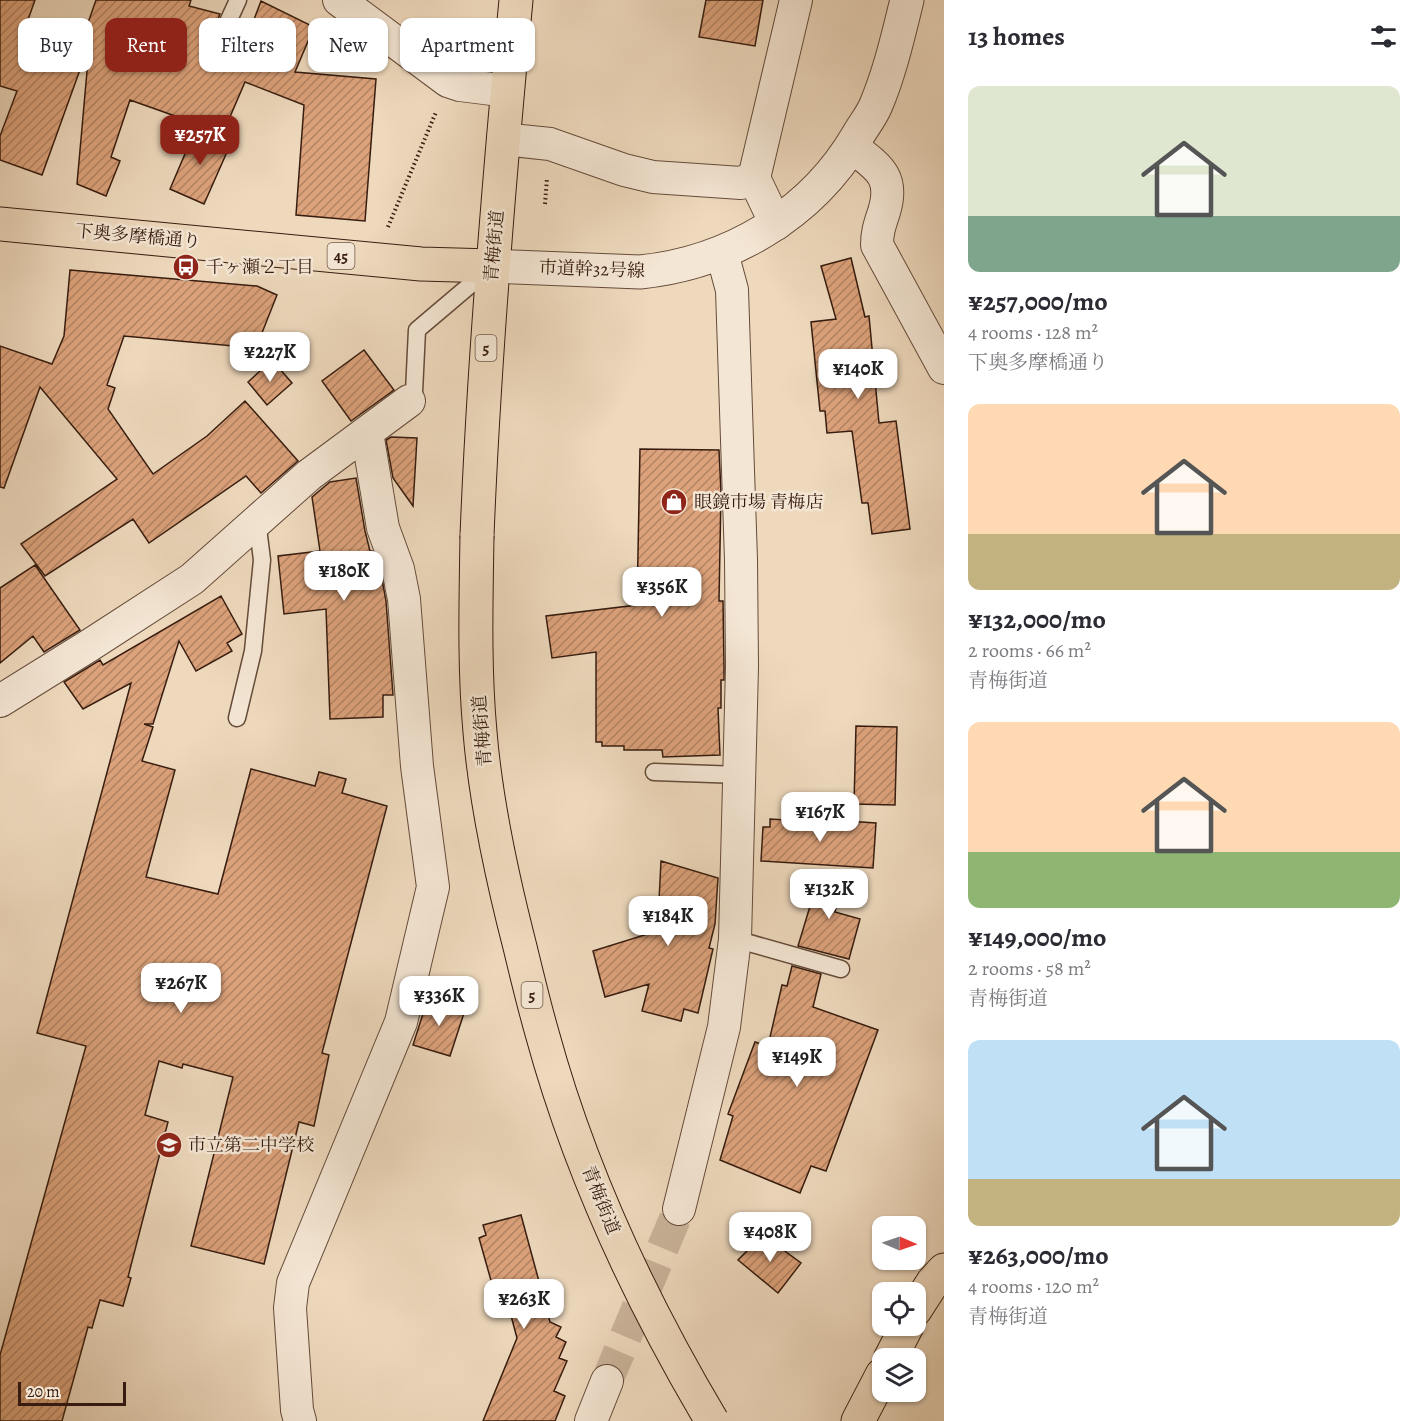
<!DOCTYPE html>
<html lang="en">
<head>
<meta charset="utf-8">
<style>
	:root { --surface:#fff; --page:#f2f2f3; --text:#2b2b33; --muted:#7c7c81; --accent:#8f2418 }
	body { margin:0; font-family:Alegreya,"Noto Serif JP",serif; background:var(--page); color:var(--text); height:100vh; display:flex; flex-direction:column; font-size:22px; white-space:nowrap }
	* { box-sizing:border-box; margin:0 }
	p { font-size:20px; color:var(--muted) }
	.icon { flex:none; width:33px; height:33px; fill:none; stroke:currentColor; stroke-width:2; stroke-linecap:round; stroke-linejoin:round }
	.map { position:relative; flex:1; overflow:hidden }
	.drawer { display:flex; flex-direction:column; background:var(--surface); width:480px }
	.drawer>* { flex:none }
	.top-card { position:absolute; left:18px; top:18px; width:570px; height:54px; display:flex; gap:12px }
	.needle { width:39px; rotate:92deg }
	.tools { position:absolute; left:872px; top:1216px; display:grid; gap:12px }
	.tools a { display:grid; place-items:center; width:54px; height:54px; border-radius:12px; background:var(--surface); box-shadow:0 2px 4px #0004; font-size:30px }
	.scale { position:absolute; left:18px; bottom:15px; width:108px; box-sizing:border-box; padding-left:6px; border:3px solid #371c0f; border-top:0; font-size:16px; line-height:21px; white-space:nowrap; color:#371c0f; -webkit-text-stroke:4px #f4e6d4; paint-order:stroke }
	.price { position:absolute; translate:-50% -51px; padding:0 14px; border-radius:12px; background:#fff; color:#222; font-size:20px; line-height:39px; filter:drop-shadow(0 2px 3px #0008) }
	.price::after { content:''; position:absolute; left:50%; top:36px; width:18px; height:14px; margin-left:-9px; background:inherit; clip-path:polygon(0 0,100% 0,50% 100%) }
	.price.on { background:var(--accent); color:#fff }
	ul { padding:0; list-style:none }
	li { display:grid; align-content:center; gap:12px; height:318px; padding:0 24px }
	li span { display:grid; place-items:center; height:186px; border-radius:12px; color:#555 }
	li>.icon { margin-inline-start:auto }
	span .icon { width:108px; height:108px; fill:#fffc; stroke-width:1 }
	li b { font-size:26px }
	h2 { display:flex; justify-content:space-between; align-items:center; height:72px; padding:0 24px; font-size:26px }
	.pill { padding:0 21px; border-radius:12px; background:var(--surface); box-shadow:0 2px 4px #0004; font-size:21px; line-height:54px }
	.pill.on { background:var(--accent); color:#fff }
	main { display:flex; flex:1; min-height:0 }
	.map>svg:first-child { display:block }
	.building { fill:url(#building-hatch); stroke:#371c0f; stroke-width:1.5 }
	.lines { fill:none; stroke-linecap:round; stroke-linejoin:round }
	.minor-tunnel { stroke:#c9b39a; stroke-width:32; stroke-dasharray:32 16; stroke-linecap:butt }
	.service-casing { stroke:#654b3a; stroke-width:19 }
	.minor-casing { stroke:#654b3a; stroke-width:34 }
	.tertiary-casing { stroke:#654b3a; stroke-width:35 }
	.primary-casing { stroke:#371c0f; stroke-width:35 }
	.path { stroke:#371c0f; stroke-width:4; stroke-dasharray:1.5 3; stroke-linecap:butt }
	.service { stroke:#f4e6d4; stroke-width:16 }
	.minor { stroke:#f4e6d4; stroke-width:32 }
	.tertiary { stroke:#f4e6d4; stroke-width:33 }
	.primary { stroke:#eed9bd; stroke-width:33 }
	.primary-bridge-casing { stroke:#371c0f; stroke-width:35; stroke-linecap:butt }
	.primary-bridge { stroke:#eed9bd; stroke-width:33 }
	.labels { text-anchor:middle; stroke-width:5; stroke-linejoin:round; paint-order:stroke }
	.shield { fill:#f4e6d4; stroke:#70594a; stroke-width:1.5 }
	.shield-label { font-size:16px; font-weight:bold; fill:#371c0f }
	.street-label { font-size:18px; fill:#371c0f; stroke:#f4e6d4 }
	.poi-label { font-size:18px; fill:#371c0f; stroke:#f4e6d4; text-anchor:start }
</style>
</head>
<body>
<main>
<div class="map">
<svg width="944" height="1421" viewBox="0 0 944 1421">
	<defs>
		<pattern id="building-hatch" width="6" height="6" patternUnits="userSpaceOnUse" patternTransform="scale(1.5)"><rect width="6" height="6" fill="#dca27b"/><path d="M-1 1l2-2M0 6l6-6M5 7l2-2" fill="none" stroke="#b38363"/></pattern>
	</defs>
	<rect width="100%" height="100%" fill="#eed9bd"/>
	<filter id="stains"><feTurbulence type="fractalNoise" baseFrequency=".00333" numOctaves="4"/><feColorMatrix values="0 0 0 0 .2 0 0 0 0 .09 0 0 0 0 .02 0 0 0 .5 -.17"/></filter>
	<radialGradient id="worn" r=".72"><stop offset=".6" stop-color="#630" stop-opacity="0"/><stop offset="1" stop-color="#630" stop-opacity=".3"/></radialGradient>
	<path class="building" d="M 0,0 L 35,0 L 19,45 L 81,67 L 42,175 L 0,160 L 0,136 L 17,91 L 0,86 Z
		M 96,0 L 191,0 L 189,6 L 220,14 L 212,35 L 214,42 L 222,45 L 231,40 L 241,19 L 253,22 L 261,1 L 314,27 L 295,72 L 376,79 L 365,221 L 296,215 L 304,105 L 245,82 L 223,133 L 130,100 L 111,157 L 120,161 L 106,196 L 77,184 L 88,60 L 76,57 Z
		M 706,0 L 763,0 L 755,46 L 699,37 Z
		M 196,128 L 231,143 L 204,204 L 170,189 Z
		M 851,258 L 865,317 L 869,316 L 879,423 L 896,421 L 910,529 L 872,534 L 868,503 L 862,503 L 852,431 L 827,433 L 825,411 L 820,411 L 811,322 L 836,319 L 821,266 Z
		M 70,270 L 257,286 L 277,295 L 256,348 L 124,336 L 107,385 L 115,388 L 108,409 L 153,474 L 207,436 L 245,401 L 298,461 L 261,493 L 246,476 L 149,543 L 133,519 L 45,576 L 21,544 L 117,479 L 40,387 L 4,488 L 0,487 L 0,346 L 52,364 L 64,336 Z
		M 364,350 L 394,390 L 351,421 L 322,381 Z
		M 272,360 L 292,383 L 267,405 L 248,382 Z
		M 391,437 L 417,438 L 413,506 L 393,478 L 386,440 Z
		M 640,449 L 719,450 L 721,493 L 719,601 L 723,601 L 724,667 L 724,680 L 721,680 L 721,708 L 718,708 L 720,755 L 663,757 L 662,750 L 624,750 L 624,746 L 602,746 L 602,742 L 596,742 L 596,652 L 552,658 L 546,616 L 637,605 Z
		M 356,478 L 365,531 L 370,551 L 372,551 L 381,574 L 386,601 L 393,695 L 383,695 L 383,717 L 330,719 L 326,609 L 284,614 L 278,556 L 320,551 L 312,497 L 330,482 Z
		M 35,565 L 80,630 L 44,652 L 33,636 L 0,663 L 0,588 Z
		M 221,596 L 242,634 L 227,643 L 232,651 L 196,671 L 179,641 L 153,724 L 144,724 L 153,727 L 142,761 L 175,770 L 146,877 L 218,894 L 251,769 L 315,786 L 319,772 L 346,779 L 342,793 L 387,806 L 322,1053 L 329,1055 L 314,1126 L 299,1122 L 264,1264 L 191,1246 L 233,1077 L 183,1064 L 182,1068 L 159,1061 L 145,1115 L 168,1122 L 128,1277 L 131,1278 L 123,1306 L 100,1300 L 92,1328 L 88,1327 L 62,1421 L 0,1421 L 0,1355 L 86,1046 L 37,1033 L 131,683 L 83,709 L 64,682 L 100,660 L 103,665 Z
		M 856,726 L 897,727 L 895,805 L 854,804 Z
		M 770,819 L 815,822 L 815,819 L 876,823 L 873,868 L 761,861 L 763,827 L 770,827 Z
		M 661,861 L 718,878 L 715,924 L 709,948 L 713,949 L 698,1013 L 684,1009 L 681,1021 L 642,1011 L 649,984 L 605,997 L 593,951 L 651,933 L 659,901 Z
		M 821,870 L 843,876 L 835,912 L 860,919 L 849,959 L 798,946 Z
		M 792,966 L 821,974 L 813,1007 L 878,1030 L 826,1171 L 811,1166 L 800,1193 L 720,1160 L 733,1116 L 728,1114 L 755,1042 L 768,1046 L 782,985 L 787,986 Z
		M 428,998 L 465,1010 L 450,1056 L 413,1045 Z
		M 521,1215 L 550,1322 L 561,1327 L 556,1337 L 566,1342 L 559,1358 L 567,1361 L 554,1391 L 565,1396 L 555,1421 L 483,1421 L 517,1338 L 502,1282 L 492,1284 L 479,1238 L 486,1235 L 483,1225 Z
		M 763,1235 L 801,1263 L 778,1293 L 738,1260 Z"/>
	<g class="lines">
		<path class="minor-tunnel" d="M 607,1381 L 679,1209"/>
		<defs>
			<path id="service" d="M 222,35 L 238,0
				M 409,401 L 414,392 L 417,330 L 489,269
				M 237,718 L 253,651 L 262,560 L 257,520
				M 654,772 L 740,775
				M 735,939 L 841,969"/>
			<path id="minor" d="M 339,0 L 448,81 L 460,85 L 508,91
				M 503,139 L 550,144 L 624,170 L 653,177 L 741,183 L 754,178
				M 852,147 C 878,167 895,176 884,212 C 880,224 877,232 877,245 L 944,368
				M 776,224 L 754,178 L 796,0
				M 0,701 L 90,645 L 192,579 L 309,475 L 409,401
				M 679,1209 L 724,1027 L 735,939 L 742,667 L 741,560 L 732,290 L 722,253
				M 300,1421 L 297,1410 L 290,1308 L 293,1283 L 401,1022 L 433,887 L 417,766 L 404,599 L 398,569 L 383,528 L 367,433
				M 591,1421 L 607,1381"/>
			<path id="tertiary" d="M 492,266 L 640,272 C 729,263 811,215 857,137 C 863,126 871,117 876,105 C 890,72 898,36 907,0"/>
			<path id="primary" d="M 0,224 L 421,264 L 492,266
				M 477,536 C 484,357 499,179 516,0
				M 915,1310 L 933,1282 L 944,1270
				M 890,1359 L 907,1326
				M 858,1421 L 882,1375"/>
		</defs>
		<use href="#service" class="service-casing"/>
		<use href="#minor" class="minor-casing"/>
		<use href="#tertiary" class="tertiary-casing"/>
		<use href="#primary" class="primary-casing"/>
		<path class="path" d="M 545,204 L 547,178
			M 388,227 L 436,112"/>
		<use href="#service" class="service"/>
		<use href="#minor" class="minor"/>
		<use href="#tertiary" class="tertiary"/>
		<use href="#primary" class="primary"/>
		<defs>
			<path id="primary-bridge" d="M 477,536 C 476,602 474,667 480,732 C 486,805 502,877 520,947 C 527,976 534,1005 542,1033 C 579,1169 640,1300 712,1421"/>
		</defs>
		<use href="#primary-bridge" class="primary-bridge-casing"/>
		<use href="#primary-bridge" class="primary-bridge"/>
	</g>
	<defs>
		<symbol id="bus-disc" viewBox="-11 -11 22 22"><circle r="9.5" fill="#8f2418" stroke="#f4e6d4"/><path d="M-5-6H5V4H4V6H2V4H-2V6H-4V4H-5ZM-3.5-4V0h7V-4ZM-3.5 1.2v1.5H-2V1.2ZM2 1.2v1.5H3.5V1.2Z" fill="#fff"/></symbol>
		<symbol id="shop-disc" viewBox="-11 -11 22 22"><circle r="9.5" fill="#8f2418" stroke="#f4e6d4"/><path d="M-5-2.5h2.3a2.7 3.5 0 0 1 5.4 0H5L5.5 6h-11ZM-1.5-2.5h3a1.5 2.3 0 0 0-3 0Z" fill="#fff"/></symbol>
		<symbol id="school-disc" viewBox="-11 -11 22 22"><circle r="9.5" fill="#8f2418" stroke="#f4e6d4"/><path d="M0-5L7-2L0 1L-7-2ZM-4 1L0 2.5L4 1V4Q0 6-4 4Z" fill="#fff"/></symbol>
	</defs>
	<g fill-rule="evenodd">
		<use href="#bus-disc" x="171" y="252" width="30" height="30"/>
		<use href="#shop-disc" x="659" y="487" width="30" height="30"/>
		<use href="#school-disc" x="154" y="1130" width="30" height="30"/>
	</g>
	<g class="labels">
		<g class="shield">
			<rect x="327.5" y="243" width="27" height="26" rx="4.5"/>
			<rect x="475.5" y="335" width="21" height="26" rx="4.5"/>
			<rect x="521.5" y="982" width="21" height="26" rx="4.5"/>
		</g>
		<g class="shield-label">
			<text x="341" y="262">45</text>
			<text x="486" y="354">5</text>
			<text x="532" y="1001">5</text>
		</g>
		<g class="street-label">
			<text transform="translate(138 236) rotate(5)" y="6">下奥多摩橋通り</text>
			<text transform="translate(494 246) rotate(-85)" y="6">青梅街道</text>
			<text transform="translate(592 269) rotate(2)" y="6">市道幹32号線</text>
			<text transform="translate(482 731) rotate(-95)" y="6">青梅街道</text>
			<text transform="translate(601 1200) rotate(68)" y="6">青梅街道</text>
		</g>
		<g class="poi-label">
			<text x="206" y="273">千ヶ瀬２丁目</text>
			<text x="694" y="508">眼鏡市場 青梅店</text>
			<text x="188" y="1151">市立第二中学校</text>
		</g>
	</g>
	<rect width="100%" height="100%" filter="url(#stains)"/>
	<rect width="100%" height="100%" fill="url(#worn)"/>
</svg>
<div class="tools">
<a><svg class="needle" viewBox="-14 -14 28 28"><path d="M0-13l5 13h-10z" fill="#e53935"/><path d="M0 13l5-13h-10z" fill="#7c7c81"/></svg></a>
<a><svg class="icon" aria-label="locate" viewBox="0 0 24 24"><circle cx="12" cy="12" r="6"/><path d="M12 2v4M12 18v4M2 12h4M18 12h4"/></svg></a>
<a><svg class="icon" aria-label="layers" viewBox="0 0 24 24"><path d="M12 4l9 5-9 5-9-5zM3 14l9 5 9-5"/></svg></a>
</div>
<div class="scale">20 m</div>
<b class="price on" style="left:200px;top:166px">¥257K</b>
<b class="price" style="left:270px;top:383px">¥227K</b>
<b class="price" style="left:858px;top:400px">¥140K</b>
<b class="price" style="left:344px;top:602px">¥180K</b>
<b class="price" style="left:662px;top:618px">¥356K</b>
<b class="price" style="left:820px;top:843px">¥167K</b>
<b class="price" style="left:829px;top:920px">¥132K</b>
<b class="price" style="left:668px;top:947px">¥184K</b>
<b class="price" style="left:181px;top:1014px">¥267K</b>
<b class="price" style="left:439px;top:1027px">¥336K</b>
<b class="price" style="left:797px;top:1088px">¥149K</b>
<b class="price" style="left:770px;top:1263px">¥408K</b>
<b class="price" style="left:524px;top:1330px">¥263K</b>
<div class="top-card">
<a class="pill">Buy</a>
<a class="pill on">Rent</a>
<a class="pill">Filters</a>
<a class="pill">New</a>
<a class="pill">Apartment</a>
</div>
</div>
<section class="drawer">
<h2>13 homes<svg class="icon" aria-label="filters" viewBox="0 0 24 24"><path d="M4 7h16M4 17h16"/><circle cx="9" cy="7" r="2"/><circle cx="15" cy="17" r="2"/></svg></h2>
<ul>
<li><span style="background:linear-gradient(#dfe7d0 70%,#7fa58c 0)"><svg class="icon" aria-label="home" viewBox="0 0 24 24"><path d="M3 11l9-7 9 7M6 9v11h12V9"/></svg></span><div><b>¥257,000/mo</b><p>4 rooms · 128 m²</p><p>下奥多摩橋通り</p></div></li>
<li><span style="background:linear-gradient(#ffd9b3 70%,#c2b280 0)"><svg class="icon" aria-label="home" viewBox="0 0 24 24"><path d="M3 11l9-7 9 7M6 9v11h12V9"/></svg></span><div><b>¥132,000/mo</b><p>2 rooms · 66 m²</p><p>青梅街道</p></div></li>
<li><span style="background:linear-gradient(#ffd9b3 70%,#8fb573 0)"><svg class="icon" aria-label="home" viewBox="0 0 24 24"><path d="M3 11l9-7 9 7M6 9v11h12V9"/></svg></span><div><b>¥149,000/mo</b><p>2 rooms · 58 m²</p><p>青梅街道</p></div></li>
<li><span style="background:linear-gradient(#bfe0f5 75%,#c2b280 0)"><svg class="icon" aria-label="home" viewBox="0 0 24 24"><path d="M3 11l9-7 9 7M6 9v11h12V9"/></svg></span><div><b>¥263,000/mo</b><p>4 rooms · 120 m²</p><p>青梅街道</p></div></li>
</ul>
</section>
</main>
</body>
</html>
